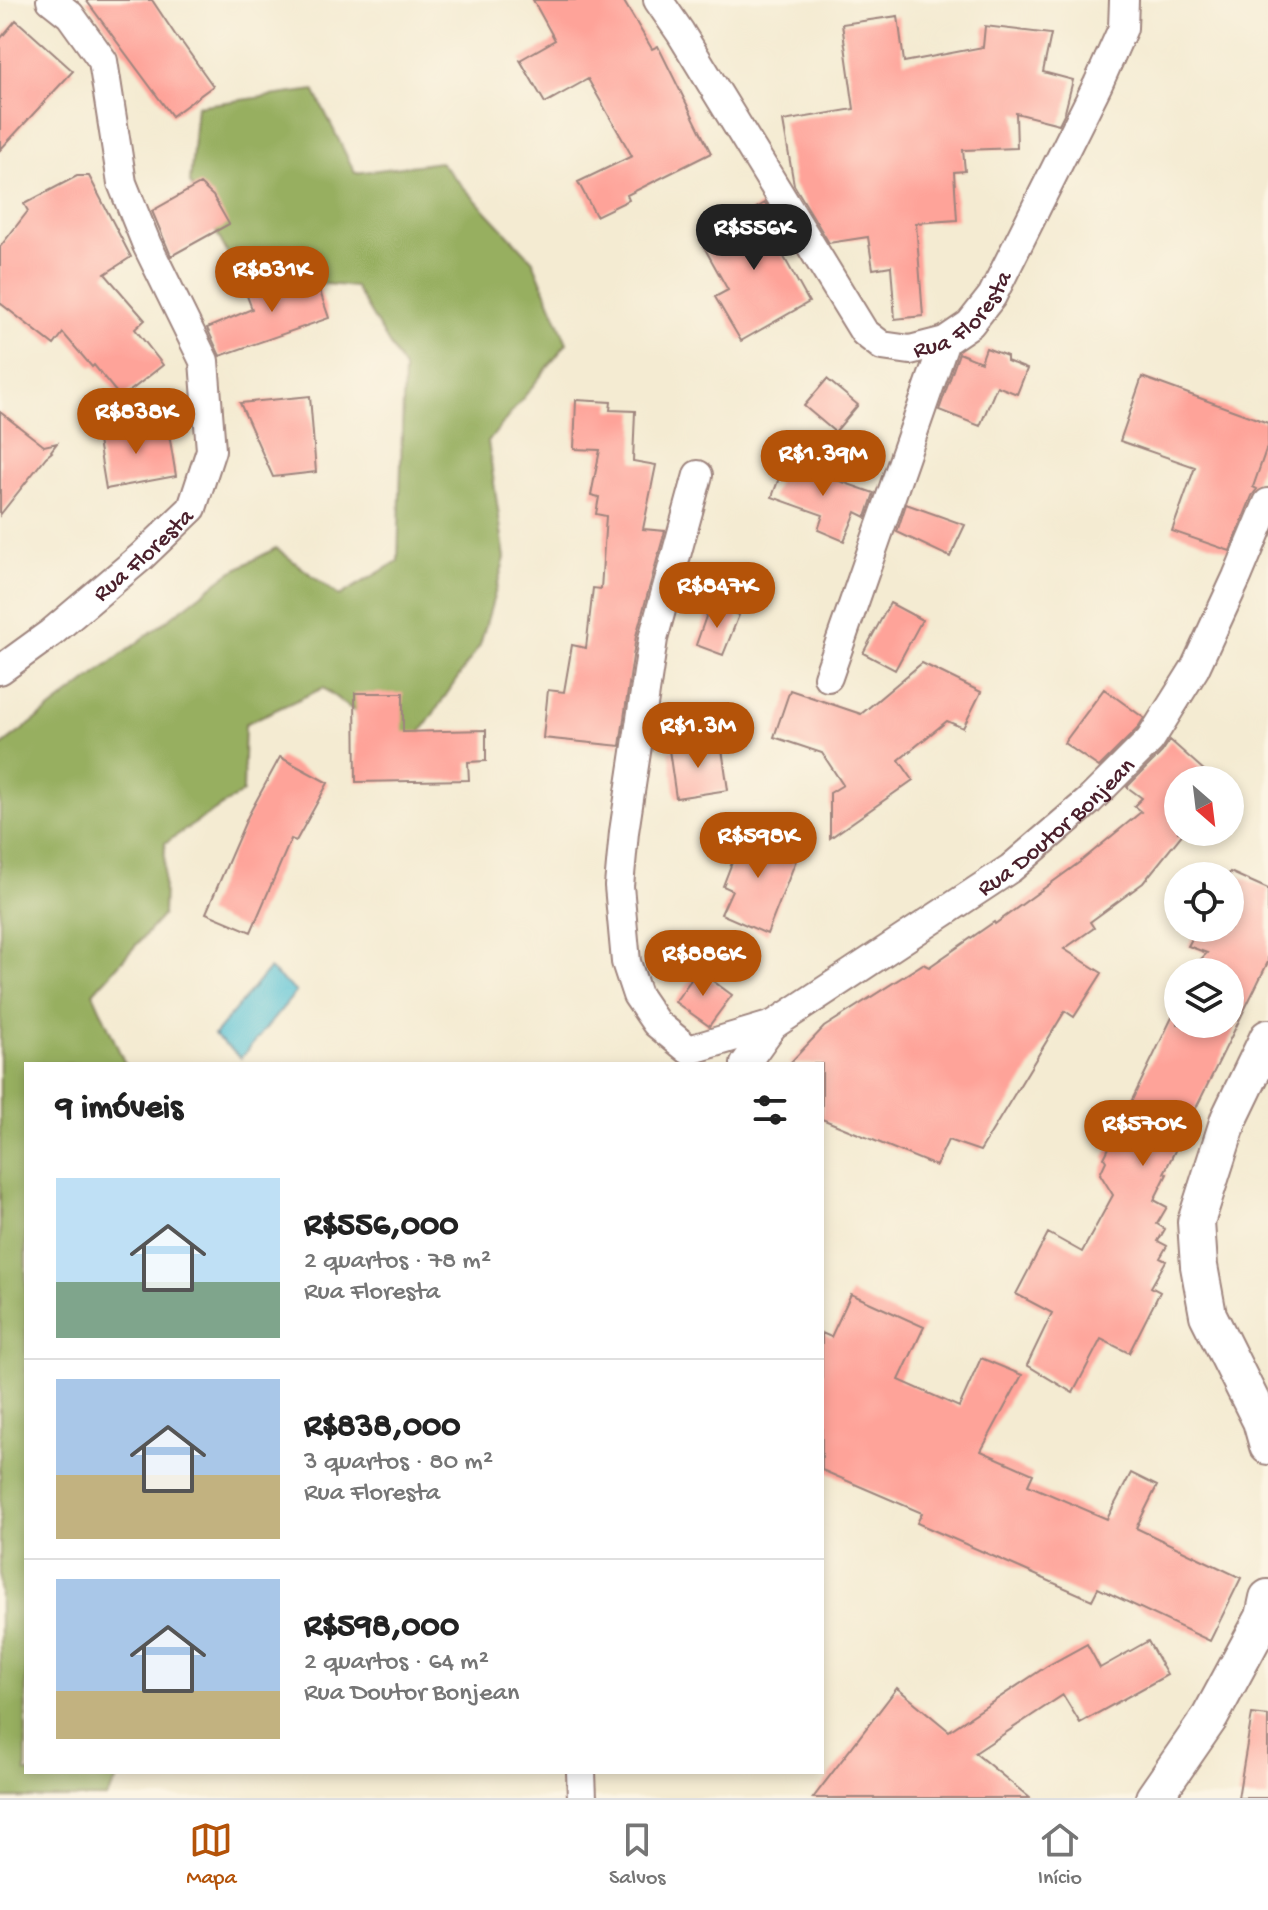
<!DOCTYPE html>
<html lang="pt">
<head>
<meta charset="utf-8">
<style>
	:root { --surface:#fff; --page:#f2f2f2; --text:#222; --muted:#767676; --line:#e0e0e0; --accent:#b45309 }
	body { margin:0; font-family:"Gochi Hand",sans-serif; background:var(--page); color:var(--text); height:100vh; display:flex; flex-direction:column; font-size:30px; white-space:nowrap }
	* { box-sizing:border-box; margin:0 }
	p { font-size:26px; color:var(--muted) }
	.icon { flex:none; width:44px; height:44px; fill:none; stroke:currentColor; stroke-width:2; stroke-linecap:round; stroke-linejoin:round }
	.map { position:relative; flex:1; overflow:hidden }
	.panel { position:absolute; left:24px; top:1062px; width:800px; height:712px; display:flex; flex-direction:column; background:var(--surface); border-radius:0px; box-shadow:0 4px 12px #0003 }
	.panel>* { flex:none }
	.needle { width:52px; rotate:152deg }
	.controls { position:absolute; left:1164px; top:766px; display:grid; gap:16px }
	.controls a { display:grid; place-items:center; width:80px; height:80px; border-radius:50%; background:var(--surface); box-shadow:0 4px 12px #0003; font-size:40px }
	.price { position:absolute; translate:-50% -68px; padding:0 18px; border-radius:28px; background:var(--accent); color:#fff; font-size:26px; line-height:52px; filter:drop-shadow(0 2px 4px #0008) }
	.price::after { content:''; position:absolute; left:50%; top:48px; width:24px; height:18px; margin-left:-12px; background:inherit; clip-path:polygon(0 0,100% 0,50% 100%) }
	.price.active { background:#222; color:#fff }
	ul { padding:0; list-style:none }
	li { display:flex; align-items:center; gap:24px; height:200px; padding:0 32px }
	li+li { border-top:2px solid var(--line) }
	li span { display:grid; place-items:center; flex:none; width:224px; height:160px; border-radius:0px; color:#555 }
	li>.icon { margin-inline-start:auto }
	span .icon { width:96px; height:96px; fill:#fffc; stroke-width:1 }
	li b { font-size:34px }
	h2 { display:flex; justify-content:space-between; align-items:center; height:96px; padding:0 32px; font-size:34px }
	.tab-bar { display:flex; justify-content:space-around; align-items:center; height:112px; border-top:2px solid var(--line); background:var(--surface); font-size:22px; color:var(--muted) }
	.tab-bar a { display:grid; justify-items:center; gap:4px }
	.tab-bar .active { color:var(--accent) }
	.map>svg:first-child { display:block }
	.forest { fill:#97af60; stroke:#706746; stroke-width:2 }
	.water { fill:#5ac3d5; stroke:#527180; stroke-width:2 }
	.building { fill:#fea399 }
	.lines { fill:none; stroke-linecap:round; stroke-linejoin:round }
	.minor-casing { stroke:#9f857e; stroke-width:32 }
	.tertiary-casing { stroke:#9f857e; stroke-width:40 }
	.minor { stroke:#fff; stroke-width:28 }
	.tertiary { stroke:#fff; stroke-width:36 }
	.labels { text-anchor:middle; stroke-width:6; stroke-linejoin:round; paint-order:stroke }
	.street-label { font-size:24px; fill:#4a1f2b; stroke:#fcf5e5 }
</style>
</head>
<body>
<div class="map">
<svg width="1268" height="1798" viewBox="0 0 1268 1798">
	<rect width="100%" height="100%" fill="#fcf5e5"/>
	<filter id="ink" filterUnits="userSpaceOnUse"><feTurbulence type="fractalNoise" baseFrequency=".0125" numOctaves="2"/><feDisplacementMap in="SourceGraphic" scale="16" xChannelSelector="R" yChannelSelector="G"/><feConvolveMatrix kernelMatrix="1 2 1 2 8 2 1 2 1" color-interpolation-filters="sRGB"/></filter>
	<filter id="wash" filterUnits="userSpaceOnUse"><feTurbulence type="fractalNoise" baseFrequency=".006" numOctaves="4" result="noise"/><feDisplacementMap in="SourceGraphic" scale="32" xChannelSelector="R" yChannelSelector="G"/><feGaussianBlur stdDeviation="1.8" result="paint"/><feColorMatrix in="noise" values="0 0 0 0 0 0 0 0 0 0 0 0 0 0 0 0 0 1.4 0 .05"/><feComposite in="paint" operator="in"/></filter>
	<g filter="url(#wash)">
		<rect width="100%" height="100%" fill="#f4ebd2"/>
		<path class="forest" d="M 314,90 L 355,173 L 440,162 L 533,261 L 567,343 L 488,442 L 505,558 L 480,645 L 408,751 L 323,688 L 245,724 L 243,792 L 165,843 L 163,915 L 93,993 L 125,1064 L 26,1064 L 26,1772 L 122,1772 L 106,1798 L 0,1798 L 0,747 L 229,573 L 276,548 L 339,596 L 398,561 L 404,369 L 355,287 L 239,275 L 190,183 L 197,106 Z"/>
		<path class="water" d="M 269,969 L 296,992 L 241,1058 L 214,1035 Z"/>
		<g id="blocks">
			<path class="building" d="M 86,0 L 152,0 L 180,42 L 181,41 L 213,86 L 172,116 Z
				M 533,0 L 623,0 L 652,49 L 658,46 L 711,153 L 627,195 L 629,200 L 596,216 L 578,182 L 632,156 L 588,79 L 545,103 L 520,60 L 555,40 Z
				M 898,16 L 904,62 L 983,47 L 985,26 L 1051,34 L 1043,72 L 1073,80 L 1065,112 L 1059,124 L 1016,113 L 1017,148 L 963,150 L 965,171 L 954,172 L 957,220 L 916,223 L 923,316 L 895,319 L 891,266 L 873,269 L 868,237 L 829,243 L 794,185 L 783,121 L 854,109 L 842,24 Z
				M 16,20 L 73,71 L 0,150 L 0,39 Z
				M 77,176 L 89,176 L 131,257 L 105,274 L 145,320 L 135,329 L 163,365 L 121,398 L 94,365 L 92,367 L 63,333 L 54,345 L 0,303 L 0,247 L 28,211 L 24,204 Z
				M 200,184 L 213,196 L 229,224 L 171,256 L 152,211 Z
				M 765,203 L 793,248 L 780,250 L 809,302 L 741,341 L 715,297 L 728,290 L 700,240 Z
				M 313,271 L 329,318 L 220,356 L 207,328 L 252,309 L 246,293 Z
				M 986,348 L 1007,356 L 1007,361 L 1027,369 L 1017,394 L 997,386 L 980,426 L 939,410 L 959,353 L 981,362 Z
				M 1142,377 L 1268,423 L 1268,444 L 1253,487 L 1257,489 L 1252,496 L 1230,551 L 1172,531 L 1195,467 L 1120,441 Z
				M 827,379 L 858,405 L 835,432 L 804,406 Z
				M 310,396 L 316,472 L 273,477 L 240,403 Z
				M 576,400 L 611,402 L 610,410 L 635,411 L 633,461 L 656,465 L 643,529 L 665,531 L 636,636 L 620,746 L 543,738 L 548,690 L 564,692 L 572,645 L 586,648 L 593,588 L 601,589 L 606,516 L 596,514 L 599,497 L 591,495 L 600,450 L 574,449 Z
				M 0,412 L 44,446 L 57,443 L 51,451 L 52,452 L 46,457 L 0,515 Z
				M 167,422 L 176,476 L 106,489 L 97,435 Z
				M 785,462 L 874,493 L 866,517 L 856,512 L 844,541 L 818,530 L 823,515 L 772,497 Z
				M 906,504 L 965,525 L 950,557 L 897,532 Z
				M 890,603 L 922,620 L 895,670 L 863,653 Z
				M 710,605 L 739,615 L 723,655 L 696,645 Z
				M 922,663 L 981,692 L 963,728 L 947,721 L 899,760 L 913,780 L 830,838 L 830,793 L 843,785 L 822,753 L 774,737 L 790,690 L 861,714 Z
				M 1104,689 L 1144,718 L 1137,729 L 1099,767 L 1064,743 Z
				M 355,693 L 403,693 L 403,732 L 486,730 L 486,761 L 468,762 L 469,780 L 356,782 Z
				M 1170,740 L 1215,780 L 1178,780 L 1178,832 L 1184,832 L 1143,883 L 1090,922 L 1094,928 L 1064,949 L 1102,973 L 1074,1017 L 1065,1011 L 980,1151 L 948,1140 L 936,1166 L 822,1119 L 822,1064 L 789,1064 L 824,1027 L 923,964 L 929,967 L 994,922 L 995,924 L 1080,862 L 1141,812 L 1134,806 L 1142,798 L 1127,787 L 1162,752 Z
				M 721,742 L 728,790 L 676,798 L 669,750 Z
				M 280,757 L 328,783 L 296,841 L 291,839 L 251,932 L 206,913 L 248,816 Z
				M 745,829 L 800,850 L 767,934 L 721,914 L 732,890 L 723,886 Z
				M 1230,872 L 1268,889 L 1268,962 L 1164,1173 L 1167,1174 L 1154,1200 L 1167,1207 L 1157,1224 L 1165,1229 L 1158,1241 L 1167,1246 L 1160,1258 L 1166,1261 L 1151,1287 L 1160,1292 L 1129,1353 L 1101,1339 L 1073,1393 L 1027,1365 L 1052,1313 L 1016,1294 L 1048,1233 L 1082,1252 L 1113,1195 L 1100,1174 L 1106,1161 L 1104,1158 L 1178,1005 L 1178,1024 L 1230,1024 L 1230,972 L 1194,972 L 1199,961 L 1207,953 L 1188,946 L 1198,928 L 1230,928 L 1230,876 L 1228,876 Z
				M 698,970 L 732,995 L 709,1026 L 675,1002 Z
				M 851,1294 L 924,1327 L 899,1380 L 959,1407 L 981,1358 L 1022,1375 L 981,1451 L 1033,1474 L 1028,1485 L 1107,1519 L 1131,1473 L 1157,1486 L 1136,1528 L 1241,1578 L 1210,1641 L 1098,1588 L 1092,1600 L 1020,1568 L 917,1523 L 922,1513 L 822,1470 L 822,1333 L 831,1337 Z
				M 1148,1641 L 1167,1675 L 1080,1723 L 1063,1695 L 975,1753 L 1030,1798 L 813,1798 L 897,1688 L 949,1731 L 1047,1666 L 1087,1644 L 1100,1668 Z
				M 1252,1714 L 1268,1716 L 1268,1798 L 1238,1798 Z"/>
		</g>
	</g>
	<g filter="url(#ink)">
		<use href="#blocks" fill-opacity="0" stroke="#9f857e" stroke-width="2"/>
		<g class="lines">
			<defs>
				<g id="minor">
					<path id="s1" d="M 658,0 L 680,32 L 864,332 L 882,346 L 910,350 L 945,341 L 970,324 L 992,296 L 1098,84 L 1123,28 L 1124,0"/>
					<path d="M 698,475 L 653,639 L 624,832 L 619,886 L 626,962 L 637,995 L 656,1023 L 689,1050 L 773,1025"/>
					<path id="s2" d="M 0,670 L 51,633 L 141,557 L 192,508 L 211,450 L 204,361 L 147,245 L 122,183 L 103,61 L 70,15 L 51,0"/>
					<path d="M 828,677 L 945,341"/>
					<path id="s3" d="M 745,1064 L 773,1025 L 1011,868 L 1089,801 L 1150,740 L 1195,668 L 1237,577 L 1268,503"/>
					<path d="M 581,1772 L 582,1798"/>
				</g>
				<path id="tertiary" d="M 1268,1038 L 1229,1119 L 1196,1222 L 1199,1266 L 1208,1315 L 1261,1421 L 1268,1446
					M 1154,1798 L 1210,1717 L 1264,1617 L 1268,1598"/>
			</defs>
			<use href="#minor" class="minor-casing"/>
			<use href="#tertiary" class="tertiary-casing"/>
			<use href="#minor" class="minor"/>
			<use href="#tertiary" class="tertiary"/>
		</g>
	</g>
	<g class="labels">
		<g class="street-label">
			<text dy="8" stroke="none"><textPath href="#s1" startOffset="508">Rua Floresta</textPath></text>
			<text dy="8" stroke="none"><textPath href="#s2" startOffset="184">Rua Floresta</textPath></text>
			<text dy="8" stroke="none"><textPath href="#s3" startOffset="394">Rua Doutor Bonjean</textPath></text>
		</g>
	</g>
</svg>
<div class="controls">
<a><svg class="needle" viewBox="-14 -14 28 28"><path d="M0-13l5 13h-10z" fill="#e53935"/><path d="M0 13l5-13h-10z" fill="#767676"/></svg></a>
<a><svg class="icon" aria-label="locate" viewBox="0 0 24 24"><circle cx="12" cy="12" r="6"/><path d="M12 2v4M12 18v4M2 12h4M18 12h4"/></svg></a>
<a><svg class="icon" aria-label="layers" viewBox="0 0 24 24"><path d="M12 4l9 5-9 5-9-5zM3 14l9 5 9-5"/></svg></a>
</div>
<b class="price active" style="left:754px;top:272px">R$556K</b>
<b class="price" style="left:272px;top:314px">R$831K</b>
<b class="price" style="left:136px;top:456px">R$838K</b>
<b class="price" style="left:823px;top:498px">R$1.39M</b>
<b class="price" style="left:717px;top:630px">R$847K</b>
<b class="price" style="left:698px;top:770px">R$1.3M</b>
<b class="price" style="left:758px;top:880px">R$598K</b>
<b class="price" style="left:703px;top:998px">R$886K</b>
<b class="price" style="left:1143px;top:1168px">R$570K</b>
<section class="panel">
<h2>9 imóveis<svg class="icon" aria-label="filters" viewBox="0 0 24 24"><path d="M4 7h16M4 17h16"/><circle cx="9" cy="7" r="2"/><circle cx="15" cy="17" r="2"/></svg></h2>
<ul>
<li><span style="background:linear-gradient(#bfe0f5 65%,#7fa58c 0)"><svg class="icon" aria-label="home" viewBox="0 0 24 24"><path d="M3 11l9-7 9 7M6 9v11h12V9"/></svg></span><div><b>R$556,000</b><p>2 quartos · 78 m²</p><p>Rua Floresta</p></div></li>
<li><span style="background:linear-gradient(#a9c7e8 60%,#c2b280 0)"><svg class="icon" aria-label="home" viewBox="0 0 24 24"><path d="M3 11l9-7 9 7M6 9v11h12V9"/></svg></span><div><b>R$838,000</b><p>3 quartos · 80 m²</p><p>Rua Floresta</p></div></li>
<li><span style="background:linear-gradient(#a9c7e8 70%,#c2b280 0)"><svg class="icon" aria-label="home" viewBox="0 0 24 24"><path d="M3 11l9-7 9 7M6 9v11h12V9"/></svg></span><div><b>R$598,000</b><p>2 quartos · 64 m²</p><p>Rua Doutor Bonjean</p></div></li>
</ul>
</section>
</div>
<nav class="tab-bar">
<a class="active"><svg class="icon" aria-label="map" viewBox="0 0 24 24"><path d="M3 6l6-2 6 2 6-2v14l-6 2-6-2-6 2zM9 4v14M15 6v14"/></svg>Mapa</a>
<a><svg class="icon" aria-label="saved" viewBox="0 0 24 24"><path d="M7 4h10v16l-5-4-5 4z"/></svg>Salvos</a>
<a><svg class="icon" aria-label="home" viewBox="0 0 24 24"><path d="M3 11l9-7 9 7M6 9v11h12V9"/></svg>Início</a>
</nav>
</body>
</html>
